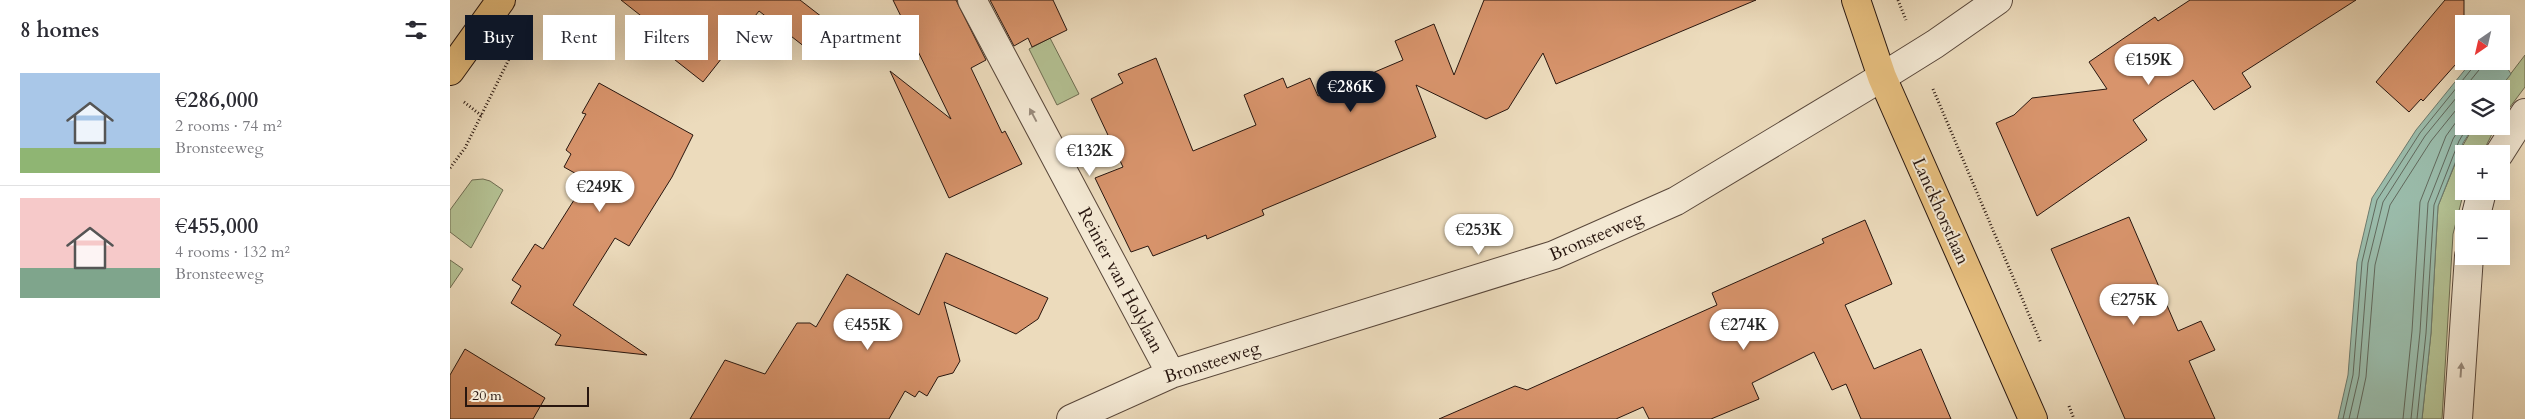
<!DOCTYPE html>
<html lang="en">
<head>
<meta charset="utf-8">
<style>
	:root { --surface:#fff; --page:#f2f2f3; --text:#2b2b33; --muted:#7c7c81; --line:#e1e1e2; --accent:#111827 }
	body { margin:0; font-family:Cardo,serif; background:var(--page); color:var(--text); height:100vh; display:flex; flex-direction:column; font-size:19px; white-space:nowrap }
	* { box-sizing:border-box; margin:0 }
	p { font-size:16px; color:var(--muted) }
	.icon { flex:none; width:28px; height:28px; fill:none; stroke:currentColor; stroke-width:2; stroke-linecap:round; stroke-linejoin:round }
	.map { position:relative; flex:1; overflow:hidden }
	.sheet { display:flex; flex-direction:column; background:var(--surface); width:450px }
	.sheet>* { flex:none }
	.top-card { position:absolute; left:15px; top:15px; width:475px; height:45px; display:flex; gap:10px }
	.needle { width:32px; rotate:214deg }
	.tools { position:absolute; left:2005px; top:15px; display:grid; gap:10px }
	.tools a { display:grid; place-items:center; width:55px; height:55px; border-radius:0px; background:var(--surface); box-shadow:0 5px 20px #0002; font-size:25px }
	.scale { position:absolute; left:15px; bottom:12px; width:124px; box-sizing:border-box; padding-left:5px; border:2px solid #28160f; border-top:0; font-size:14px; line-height:18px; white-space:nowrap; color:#28160f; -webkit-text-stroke:4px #f3e8d3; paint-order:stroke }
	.price { position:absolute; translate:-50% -42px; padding:0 11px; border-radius:18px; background:#fff; color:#222; font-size:16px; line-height:32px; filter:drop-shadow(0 1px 2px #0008) }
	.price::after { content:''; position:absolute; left:50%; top:30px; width:15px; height:11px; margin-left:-8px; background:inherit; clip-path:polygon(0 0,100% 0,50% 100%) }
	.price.on { background:var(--accent); color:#fff }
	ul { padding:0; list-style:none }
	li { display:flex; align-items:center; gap:15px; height:125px; padding:0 20px }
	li+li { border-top:1px solid var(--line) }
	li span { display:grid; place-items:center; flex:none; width:140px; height:100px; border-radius:0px; color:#555 }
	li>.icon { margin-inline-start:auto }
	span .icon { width:60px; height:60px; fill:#fffc; stroke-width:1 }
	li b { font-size:21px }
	h2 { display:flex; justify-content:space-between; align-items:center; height:60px; padding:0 20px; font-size:21px }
	.tag { padding:0 18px; border-radius:0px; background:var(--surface); box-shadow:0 5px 20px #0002; font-size:18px; line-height:45px }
	.tag.on { background:var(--accent); color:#fff }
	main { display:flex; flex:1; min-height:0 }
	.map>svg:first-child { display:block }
	.green { fill:#b4c193; stroke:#6e6c51 }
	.water { fill:#9abcab; stroke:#6c7a6d }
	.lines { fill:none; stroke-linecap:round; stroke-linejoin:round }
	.shore { stroke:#61695d; stroke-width:1 }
	.building { fill:#d8946c; stroke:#28160f }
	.minor-casing { stroke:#59473a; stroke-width:30 }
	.tertiary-casing { stroke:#59473a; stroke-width:30 }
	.primary-casing { stroke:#28160f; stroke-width:30 }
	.path { stroke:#28160f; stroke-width:3; stroke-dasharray:1 2.5; stroke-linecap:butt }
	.minor { stroke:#f3e8d3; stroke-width:28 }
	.tertiary { stroke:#f3e8d3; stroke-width:28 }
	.primary { stroke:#e6be7e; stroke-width:28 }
	.oneway { fill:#988a7b }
	.labels { text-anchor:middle; stroke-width:4; stroke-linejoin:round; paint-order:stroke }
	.street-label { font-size:18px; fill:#28160f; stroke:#f3e8d3 }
</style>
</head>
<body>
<main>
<section class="sheet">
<h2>8 homes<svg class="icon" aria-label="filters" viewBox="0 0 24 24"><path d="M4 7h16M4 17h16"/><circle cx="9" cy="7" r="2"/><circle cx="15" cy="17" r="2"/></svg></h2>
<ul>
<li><span style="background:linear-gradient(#a9c7e8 75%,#8fb573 0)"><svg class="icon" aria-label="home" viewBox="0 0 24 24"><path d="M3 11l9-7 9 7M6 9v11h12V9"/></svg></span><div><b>€286,000</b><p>2 rooms · 74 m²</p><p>Bronsteeweg</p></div></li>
<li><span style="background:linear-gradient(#f6c9c9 70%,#7fa58c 0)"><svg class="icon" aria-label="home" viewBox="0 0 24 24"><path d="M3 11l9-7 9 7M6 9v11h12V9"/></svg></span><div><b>€455,000</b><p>4 rooms · 132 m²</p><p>Bronsteeweg</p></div></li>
</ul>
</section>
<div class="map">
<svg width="2075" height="419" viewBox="0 0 2075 419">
	<rect width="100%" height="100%" fill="#ecdbbc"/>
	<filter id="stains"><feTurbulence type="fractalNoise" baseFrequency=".004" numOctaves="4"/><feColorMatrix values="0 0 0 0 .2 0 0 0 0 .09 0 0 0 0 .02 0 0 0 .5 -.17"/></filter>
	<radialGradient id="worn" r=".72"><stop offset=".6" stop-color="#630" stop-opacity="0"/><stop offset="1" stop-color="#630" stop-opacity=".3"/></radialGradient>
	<path class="green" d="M 600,38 L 629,94 L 607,105 L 579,49 Z
		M 2075,55 L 2075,87 L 2051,119 L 2051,89 L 2049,89 Z
		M 2024,126 L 2046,126 L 2032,154 L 2014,154 L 2014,191 L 2003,234 L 1992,419 L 1972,419 L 1981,333 L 1988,206 L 2012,147 Z
		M 33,179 L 40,181 L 53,190 L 21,248 L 0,232 L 0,210 L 22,180 Z
		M 0,260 L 13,269 L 0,288 Z"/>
	<path class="water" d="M 2051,58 L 2061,74 L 2049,89 L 2014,89 L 2014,126 L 2024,126 L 2013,143 L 1988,206 L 1981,333 L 1972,419 L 1888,419 L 1898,375 L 1907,262 L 1922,198 L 1966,130 L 2022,61 L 2051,61 Z"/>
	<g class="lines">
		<path class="shore" d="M 1893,419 L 1903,375 L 1912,262 L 1927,200 L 1970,133 L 2024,66 L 2025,61
			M 1899,419 L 1909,376 L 1918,263 L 1933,202 L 1975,136 L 2029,70 L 2031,61
			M 1907,419 L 1916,377 L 1925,265 L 1940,205 L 1981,141 L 2014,100
			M 1953,419 L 1962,331 L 1970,202 L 1996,136 L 2014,111
			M 1961,419 L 1970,332 L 1978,203 L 2003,139 L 2014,121
			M 1967,419 L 1976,333 L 1984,205 L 2009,141 L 2018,126"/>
	</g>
	<path class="building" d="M 171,0 L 350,0 L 381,24 L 360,51 L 309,11 L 253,82 L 201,41 L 209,30 Z
		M 443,0 L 506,0 L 536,60 L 521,68 L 552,133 L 555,131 L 572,164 L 499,198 L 440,71 L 501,119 Z
		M 540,0 L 603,0 L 617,30 L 582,47 L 578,38 L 564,46 Z
		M 1034,0 L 1306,0 L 1106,84 L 1093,53 L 1058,109 L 1036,119 L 966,85 L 986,137 L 812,210 L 814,215 L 757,239 L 756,235 L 703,256 L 698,246 L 681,252 L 645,178 L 673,167 L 641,99 L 673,83 L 668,74 L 706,58 L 743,151 L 806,125 L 794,95 L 833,78 L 837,88 L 860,78 L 868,96 L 953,60 L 945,41 L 984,24 L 1004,75 Z
		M 1740,0 L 1906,0 L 1792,73 L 1801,87 L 1764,110 L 1743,80 L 1712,100 L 1683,120 L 1697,140 L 1587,216 L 1546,123 L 1564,115 L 1582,98 L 1657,89 L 1639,62 L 1705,17 L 1708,21 Z
		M 1995,0 L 2014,0 L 2014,55 L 1973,101 L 1971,99 L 1959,112 L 1926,82 Z
		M 149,83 L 243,135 L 222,177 L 179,246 L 165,238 L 123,305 L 197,355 L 105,345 L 111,335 L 61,303 L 71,286 L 62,280 L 85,244 L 93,249 L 131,189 L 125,185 L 130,176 L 114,167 L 121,154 L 116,150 L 136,114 L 132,113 Z
		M 1679,217 L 1728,331 L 1751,321 L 1765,350 L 1739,361 L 1765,419 L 1675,419 L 1601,249 Z
		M 1415,220 L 1442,284 L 1395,305 L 1424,369 L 1471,349 L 1501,419 L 1411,419 L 1396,384 L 1382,390 L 1364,352 L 1302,383 L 1309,399 L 1261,419 L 1199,419 L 1193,407 L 1166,419 L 989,419 L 1065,386 L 1077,390 L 1267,305 L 1262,293 L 1374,243 L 1372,239 Z
		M 496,253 L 598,298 L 588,319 L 566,334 L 494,302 L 510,361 L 503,373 L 488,377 L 477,396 L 469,391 L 465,397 L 455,391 L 439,419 L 240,419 L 275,360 L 315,374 L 347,323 L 360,323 L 366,327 L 397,274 L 469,315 Z
		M 15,349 L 95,398 L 83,419 L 0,419 L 0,375 Z"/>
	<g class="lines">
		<defs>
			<path id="minor" d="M 522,0 L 721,374
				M 2049,154 L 2075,113
				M 2025,219 L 2032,191
				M 621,419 L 721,374 L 1104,255 L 1226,201 L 1432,77
				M 2008,419 L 2019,256"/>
			<path id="tertiary" d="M 1432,77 L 1485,44 L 1548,0"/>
			<path id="primary" d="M 1406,0 L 1432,77 L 1583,419
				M 0,71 L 51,0"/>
		</defs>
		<use href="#minor" class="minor-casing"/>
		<use href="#tertiary" class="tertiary-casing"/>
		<use href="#primary" class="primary-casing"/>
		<path class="path" d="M 1448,0 L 1456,20
			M 1483,89 L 1591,343
			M 14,102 L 32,116
			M 0,168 L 15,148 L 67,43
			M 1619,406 L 1624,419"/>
		<use href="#minor" class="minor"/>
		<use href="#tertiary" class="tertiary"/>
		<use href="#primary" class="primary"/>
	</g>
	<defs><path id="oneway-solid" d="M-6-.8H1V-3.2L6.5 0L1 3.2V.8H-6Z" transform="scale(1.25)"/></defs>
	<g class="oneway">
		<use href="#oneway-solid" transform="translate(583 115) rotate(-118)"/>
		<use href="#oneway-solid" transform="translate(2011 370) rotate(-86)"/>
	</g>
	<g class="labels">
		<g class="street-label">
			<text transform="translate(1491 211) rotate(66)" y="6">Lanckhorstlaan</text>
			<text transform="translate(1146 236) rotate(-23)" y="6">Bronsteeweg</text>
			<text transform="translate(671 280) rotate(62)" y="6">Reinier van Holylaan</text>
			<text transform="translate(762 362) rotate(-18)" y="6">Bronsteeweg</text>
		</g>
	</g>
	<rect width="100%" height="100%" filter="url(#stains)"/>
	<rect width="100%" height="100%" fill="url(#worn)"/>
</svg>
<div class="tools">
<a><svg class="needle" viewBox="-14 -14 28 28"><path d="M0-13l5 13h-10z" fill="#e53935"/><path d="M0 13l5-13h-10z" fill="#7c7c81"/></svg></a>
<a><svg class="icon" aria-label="layers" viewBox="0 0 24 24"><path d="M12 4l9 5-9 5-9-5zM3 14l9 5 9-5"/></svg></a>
<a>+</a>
<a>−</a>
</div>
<div class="scale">20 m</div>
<b class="price" style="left:1699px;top:86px">€159K</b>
<b class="price on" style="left:901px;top:113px">€286K</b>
<b class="price" style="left:640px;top:177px">€132K</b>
<b class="price" style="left:150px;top:213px">€249K</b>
<b class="price" style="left:1029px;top:256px">€253K</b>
<b class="price" style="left:1684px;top:326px">€275K</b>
<b class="price" style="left:418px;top:351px">€455K</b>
<b class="price" style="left:1294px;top:351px">€274K</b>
<div class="top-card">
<a class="tag on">Buy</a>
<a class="tag">Rent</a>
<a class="tag">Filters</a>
<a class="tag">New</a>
<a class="tag">Apartment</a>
</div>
</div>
</main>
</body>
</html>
